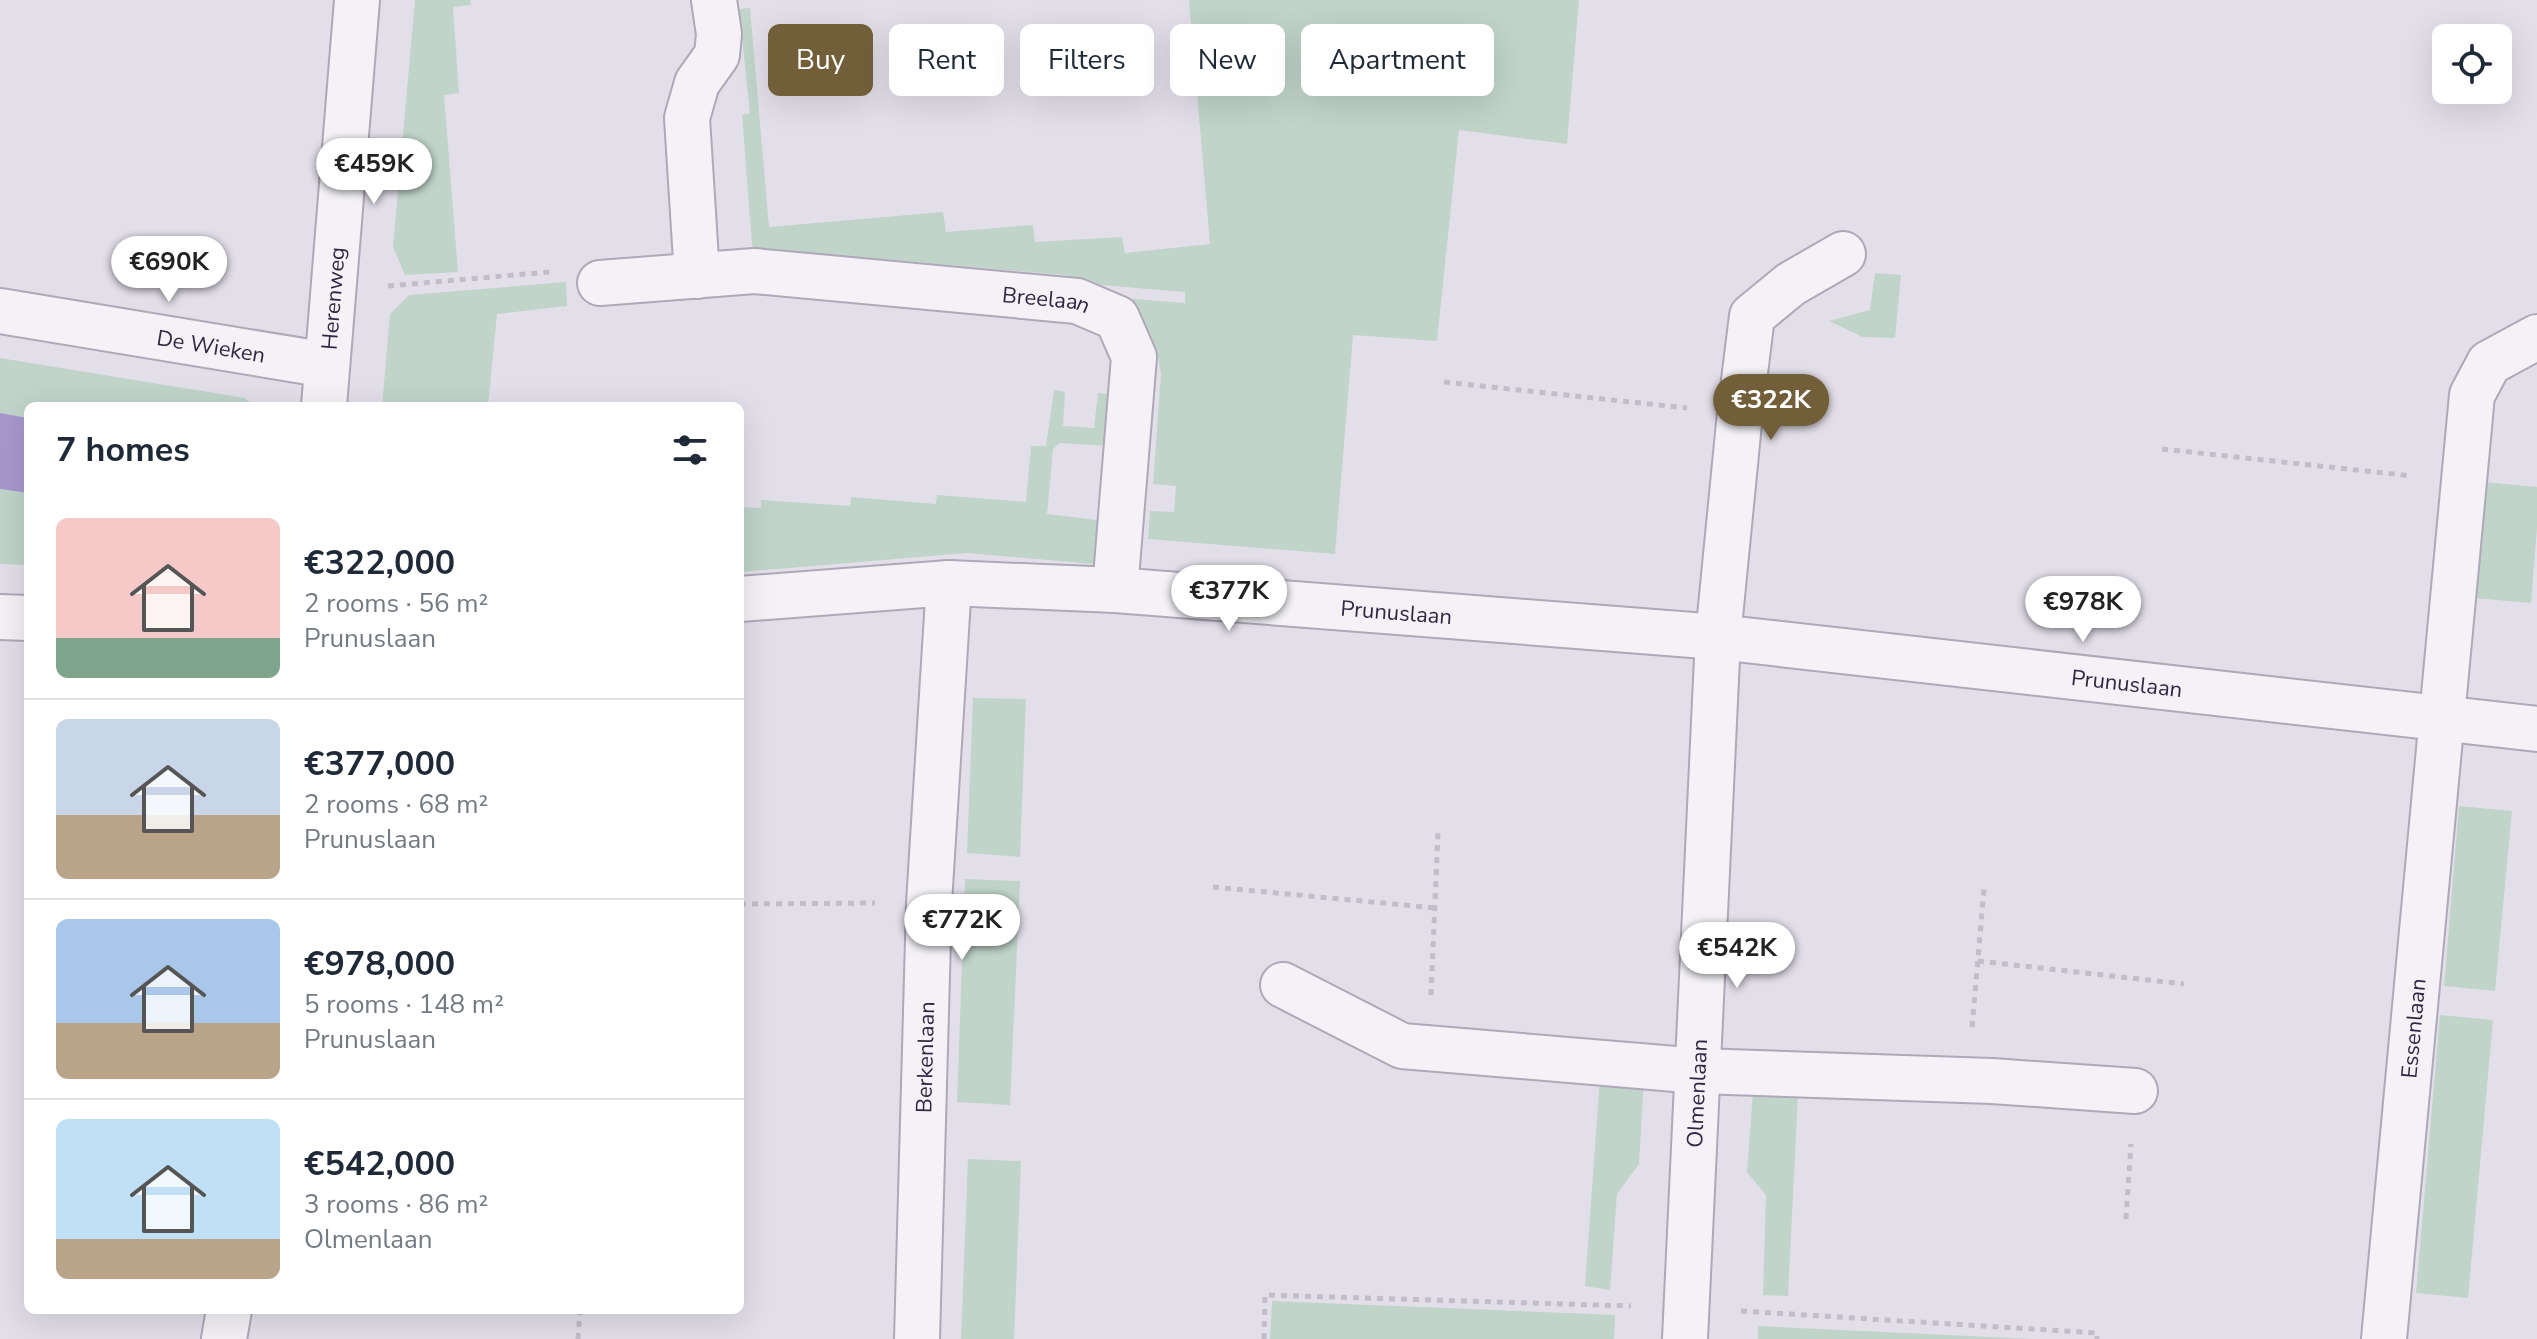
<!DOCTYPE html>
<html lang="en">
<head>
<meta charset="utf-8">
<style>
	:root { --surface:#fff; --page:#f6f6f7; --text:#1f2937; --muted:#747a83; --line:#e0e1e3; --accent:#725e39 }
	body { margin:0; font-family:"Nunito Sans",sans-serif; background:var(--page); color:var(--text); height:100vh; display:flex; flex-direction:column; font-size:30px; white-space:nowrap }
	* { box-sizing:border-box; margin:0 }
	p { font-size:26px; color:var(--muted) }
	.icon { flex:none; width:44px; height:44px; fill:none; stroke:currentColor; stroke-width:2; stroke-linecap:round; stroke-linejoin:round }
	.map { position:relative; flex:1; overflow:hidden }
	.side { position:absolute; left:24px; top:402px; width:720px; height:912px; display:flex; flex-direction:column; background:var(--surface); border-radius:12px; box-shadow:0 8px 32px #0002 }
	.side>* { flex:none }
	.hud { position:absolute; left:768px; top:24px; width:760px; height:72px; display:flex; gap:16px }
	.controls { position:absolute; left:2432px; top:24px; display:grid; gap:16px }
	.controls a { display:grid; place-items:center; width:80px; height:80px; border-radius:12px; background:var(--surface); box-shadow:0 8px 32px #0002; font-size:40px }
	.price { position:absolute; translate:-50% -68px; padding:0 18px; border-radius:28px; background:#fff; color:#222; font-size:26px; line-height:52px; filter:drop-shadow(0 2px 4px #0008) }
	.price::after { content:''; position:absolute; left:50%; top:48px; width:24px; height:18px; margin-left:-12px; background:inherit; clip-path:polygon(0 0,100% 0,50% 100%) }
	.price.current { background:var(--accent); color:#fff }
	ul { padding:0; list-style:none }
	li { display:flex; align-items:center; gap:24px; height:200px; padding:0 32px }
	li+li { border-top:2px solid var(--line) }
	li span { display:grid; place-items:center; flex:none; width:224px; height:160px; border-radius:12px; color:#555 }
	li>.icon { margin-inline-start:auto }
	span .icon { width:96px; height:96px; fill:#fffc; stroke-width:1 }
	li b { font-size:34px }
	h2 { display:flex; justify-content:space-between; align-items:center; height:96px; padding:0 32px; font-size:34px }
	.chip { padding:0 28px; border-radius:12px; background:var(--surface); box-shadow:0 8px 32px #0002; font-size:28px; line-height:72px }
	.chip.current { background:var(--accent); color:#fff }
	.map>svg:first-child { display:block }
	.green { fill:#c0d4ca }
	.water { fill:#a798cc }
	.lines { fill:none; stroke-linecap:round; stroke-linejoin:round }
	.minor-casing { stroke:#aea8b7; stroke-width:48 }
	.path { stroke:#c2bdc8; stroke-width:5; stroke-dasharray:6 6; stroke-linecap:butt }
	.minor { stroke:#f4f2f7; stroke-width:44 }
	.labels { text-anchor:middle; stroke-width:8; stroke-linejoin:round; paint-order:stroke }
	.street-label { font-size:22px; fill:#322742; stroke:#f2eff7 }
</style>
</head>
<body>
<div class="map">
<svg width="2537" height="1339" viewBox="0 0 2537 1339">
	<rect width="100%" height="100%" fill="#e3dfe9"/>
	<path class="green" d="M 415,0 L 470,0 L 471,5 L 453,7 L 459,93 L 444,95 L 458,272 L 405,275 L 393,247 Z
		M 1189,0 L 1579,0 L 1567,144 L 1459,130 L 1437,341 L 1353,335 L 1335,554 L 1148,539 L 1150,511 L 1174,512 L 1176,486 L 1153,484 L 1161,374 C 1157,342 1146,320 1122,298 L 1185,303 L 1185,292 L 1101,285 L 1087,279 L 1064,275 L 754,248 L 752,245 L 742,115 L 750,113 L 739,9 L 750,8 L 769,227 L 943,212 L 946,232 L 1033,225 L 1035,242 L 1122,237 L 1125,253 L 1210,244 Z
		M 1875,273 L 1901,275 L 1895,338 L 1863,337 L 1829,321 L 1870,310 Z
		M 566,282 L 567,306 L 497,314 L 488,406 L 382,406 L 390,314 L 409,295 Z
		M 0,358 L 245,398 L 255,406 L 28,406 L 28,418 L 0,413 Z
		M 1054,390 L 1065,392 L 1063,426 L 1094,428 L 1098,393 L 1110,394 L 1107,446 L 1060,443 L 1053,449 L 1047,514 L 1105,521 L 1098,561 L 1093,564 L 967,553 L 740,572 L 740,507 L 761,508 L 761,500 L 850,506 L 851,497 L 936,504 L 937,495 L 1026,502 L 1031,446 L 1046,446 Z
		M 2484,482 L 2537,487 L 2537,528 L 2531,603 L 2474,598 Z
		M 0,489 L 28,493 L 28,565 L 0,564 Z
		M 973,698 L 1026,699 L 1020,857 L 967,853 Z
		M 2459,806 L 2512,811 L 2495,991 L 2444,986 Z
		M 965,879 L 1020,881 L 1010,1105 L 957,1102 Z
		M 2440,1015 L 2493,1020 L 2468,1298 L 2416,1293 Z
		M 1600,1078 L 1644,1080 L 1639,1164 L 1617,1194 L 1610,1290 L 1585,1286 Z
		M 1753,1092 L 1798,1094 L 1788,1296 L 1763,1295 L 1766,1195 L 1747,1172 Z
		M 968,1159 L 1021,1161 L 1014,1339 L 961,1339 Z
		M 1272,1301 L 1615,1315 L 1614,1339 L 1270,1339 Z
		M 1758,1326 L 2032,1339 L 1758,1339 Z"/>
	<path class="water" d="M 0,413 L 28,418 L 28,493 L 0,489 Z"/>
	<g class="lines">
		<defs>
			<g id="minor">
				<path d="M 697,276 L 687,118 L 697,83 L 717,55 L 719,34 L 714,0"/>
				<path id="s1" d="M 600,283 L 754,271 L 1077,301 L 1117,318 L 1134,357 L 1115,590"/>
				<path id="s2" d="M 0,311 L 327,365"/>
				<path id="s3" d="M 324,406 L 357,0"/>
				<path id="s4" d="M 740,599 L 949,583 L 1115,590 L 1718,637 L 2537,729"/>
				<path d="M 0,617 L 28,618"/>
				<path d="M 1283,985 L 1402,1046 L 1699,1071 L 1992,1081 L 2135,1091"/>
				<path d="M 224,1339 L 229,1310"/>
				<path id="s5" d="M 917,1339 L 929,903 L 949,583"/>
				<path id="s6" d="M 1685,1339 L 1718,637 L 1740,413 L 1752,316 L 1791,284 L 1843,254"/>
				<path id="s7" d="M 2384,1339 L 2472,395 L 2489,363 L 2537,337"/>
			</g>
		</defs>
		<use href="#minor" class="minor-casing"/>
		<path class="path" d="M 388,286 L 549,272
			M 1444,382 L 1687,408
			M 2162,449 L 2412,476
			M 1213,887 L 1436,908
			M 740,904 L 875,903
			M 1978,961 L 2184,984
			M 1431,995 L 1438,833
			M 1972,1027 L 1984,889
			M 2126,1219 L 2131,1144
			M 1741,1311 L 2097,1333 L 2097,1339
			M 578,1339 L 580,1310
			M 1264,1339 L 1265,1295 L 1631,1306"/>
		<use href="#minor" class="minor"/>
	</g>
	<g class="labels">
		<g class="street-label">
			<text dy="8" stroke="none"><textPath href="#s3" startOffset="108">Herenweg</textPath></text>
			<text dy="8" stroke="none"><textPath href="#s1" startOffset="448">Breelaan</textPath></text>
			<text dy="8" stroke="none"><textPath href="#s2" startOffset="214">De Wieken</textPath></text>
			<text dy="8" stroke="none"><textPath href="#s4" startOffset="658">Prunuslaan</textPath></text>
			<text dy="8" stroke="none"><textPath href="#s4" startOffset="1392">Prunuslaan</textPath></text>
			<text dy="8" stroke="none"><textPath href="#s7" startOffset="312">Essenlaan</textPath></text>
			<text dy="8" stroke="none"><textPath href="#s5" startOffset="282">Berkenlaan</textPath></text>
			<text dy="8" stroke="none"><textPath href="#s6" startOffset="246">Olmenlaan</textPath></text>
		</g>
	</g>
</svg>
<div class="controls">
<a><svg class="icon" aria-label="locate" viewBox="0 0 24 24"><circle cx="12" cy="12" r="6"/><path d="M12 2v4M12 18v4M2 12h4M18 12h4"/></svg></a>
</div>
<b class="price" style="left:374px;top:206px">€459K</b>
<b class="price" style="left:169px;top:304px">€690K</b>
<b class="price current" style="left:1771px;top:442px">€322K</b>
<b class="price" style="left:1229px;top:633px">€377K</b>
<b class="price" style="left:2083px;top:644px">€978K</b>
<b class="price" style="left:962px;top:962px">€772K</b>
<b class="price" style="left:1737px;top:990px">€542K</b>
<div class="hud">
<a class="chip current">Buy</a>
<a class="chip">Rent</a>
<a class="chip">Filters</a>
<a class="chip">New</a>
<a class="chip">Apartment</a>
</div>
<section class="side">
<h2>7 homes<svg class="icon" aria-label="filters" viewBox="0 0 24 24"><path d="M4 7h16M4 17h16"/><circle cx="9" cy="7" r="2"/><circle cx="15" cy="17" r="2"/></svg></h2>
<ul>
<li><span style="background:linear-gradient(#f6c9c9 75%,#7fa58c 0)"><svg class="icon" aria-label="home" viewBox="0 0 24 24"><path d="M3 11l9-7 9 7M6 9v11h12V9"/></svg></span><div><b>€322,000</b><p>2 rooms · 56 m²</p><p>Prunuslaan</p></div></li>
<li><span style="background:linear-gradient(#c9d6e8 60%,#b9a48a 0)"><svg class="icon" aria-label="home" viewBox="0 0 24 24"><path d="M3 11l9-7 9 7M6 9v11h12V9"/></svg></span><div><b>€377,000</b><p>2 rooms · 68 m²</p><p>Prunuslaan</p></div></li>
<li><span style="background:linear-gradient(#a9c7e8 65%,#b9a48a 0)"><svg class="icon" aria-label="home" viewBox="0 0 24 24"><path d="M3 11l9-7 9 7M6 9v11h12V9"/></svg></span><div><b>€978,000</b><p>5 rooms · 148 m²</p><p>Prunuslaan</p></div></li>
<li><span style="background:linear-gradient(#bfe0f5 75%,#b9a48a 0)"><svg class="icon" aria-label="home" viewBox="0 0 24 24"><path d="M3 11l9-7 9 7M6 9v11h12V9"/></svg></span><div><b>€542,000</b><p>3 rooms · 86 m²</p><p>Olmenlaan</p></div></li>
</ul>
</section>
</div>
</body>
</html>
